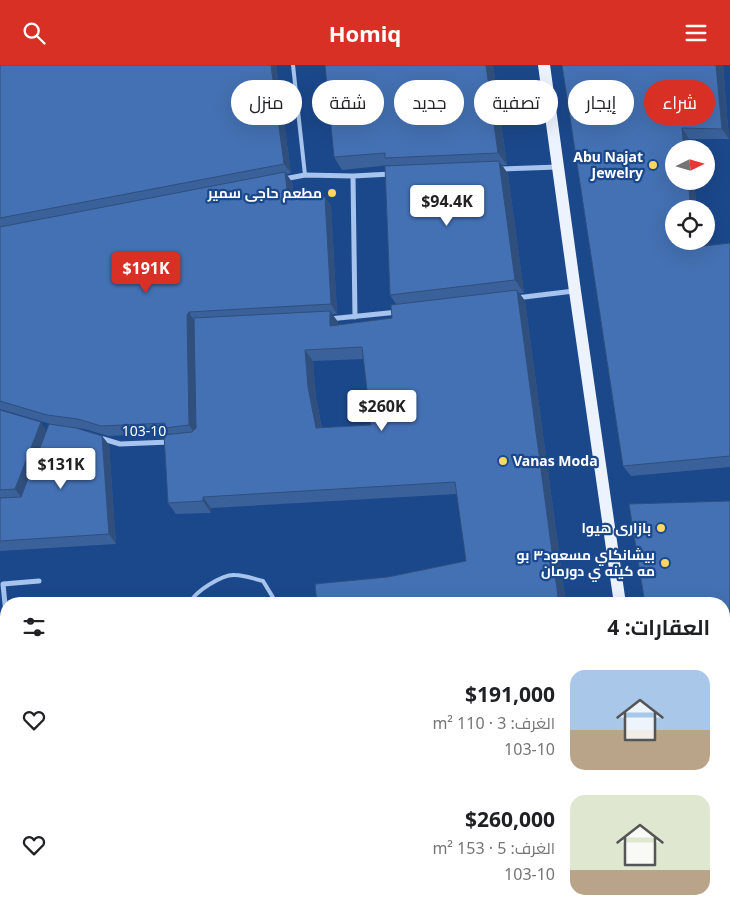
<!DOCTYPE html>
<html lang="ar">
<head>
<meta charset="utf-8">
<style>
	:root { --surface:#fff; --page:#f2f2f2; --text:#202124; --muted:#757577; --accent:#d93025 }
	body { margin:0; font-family:"Noto Sans",Cairo,sans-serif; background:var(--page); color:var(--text); direction:rtl; height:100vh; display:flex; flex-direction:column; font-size:19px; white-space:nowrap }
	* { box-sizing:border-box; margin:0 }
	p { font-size:16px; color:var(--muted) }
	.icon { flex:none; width:28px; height:28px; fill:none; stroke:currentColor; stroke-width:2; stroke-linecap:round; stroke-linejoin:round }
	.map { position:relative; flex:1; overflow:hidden; direction:ltr }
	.side { position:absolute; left:0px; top:532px; width:730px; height:321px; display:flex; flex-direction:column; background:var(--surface); border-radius:20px 20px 0 0; box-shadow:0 5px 20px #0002; direction:rtl }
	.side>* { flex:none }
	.hud { position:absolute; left:15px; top:15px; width:700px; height:45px; direction:rtl; display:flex; gap:10px }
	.needle { width:32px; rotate:85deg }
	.tools { position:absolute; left:665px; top:75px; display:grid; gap:10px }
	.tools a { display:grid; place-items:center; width:50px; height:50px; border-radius:50%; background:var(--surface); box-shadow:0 5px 20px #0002; font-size:25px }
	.price { position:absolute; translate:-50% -42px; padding:0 11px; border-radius:5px; background:#fff; color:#222; font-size:16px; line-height:32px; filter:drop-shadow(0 1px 2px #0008) }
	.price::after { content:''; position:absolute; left:50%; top:30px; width:15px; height:11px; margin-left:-8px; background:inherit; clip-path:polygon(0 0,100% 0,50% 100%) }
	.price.selected { background:var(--accent); color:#fff }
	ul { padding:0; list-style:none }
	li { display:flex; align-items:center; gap:15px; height:125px; padding:0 20px }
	li span { display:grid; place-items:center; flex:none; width:140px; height:100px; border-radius:15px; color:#555 }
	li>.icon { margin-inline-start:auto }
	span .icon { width:60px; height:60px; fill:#fffc; stroke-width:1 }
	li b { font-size:21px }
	h2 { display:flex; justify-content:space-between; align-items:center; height:60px; padding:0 20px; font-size:21px }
	.chip { padding:0 18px; border-radius:22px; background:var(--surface); box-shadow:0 5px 20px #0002; font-size:18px; line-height:45px }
	.chip.selected { background:var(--accent); color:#fff }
	header { display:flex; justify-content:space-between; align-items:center; height:65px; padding:0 20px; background:var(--accent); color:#fff; font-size:22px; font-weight:700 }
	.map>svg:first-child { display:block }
	.green { fill:#2e61a9 }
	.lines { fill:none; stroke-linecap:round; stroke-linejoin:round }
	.path { stroke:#a6c4ed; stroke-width:3; stroke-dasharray:2.5 4; stroke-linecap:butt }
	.lane { stroke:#a6c4ed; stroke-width:4 }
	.street { stroke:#a6c4ed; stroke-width:5 }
	.primary { stroke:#ecf3ff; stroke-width:12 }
	.wall { fill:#3a619a; fill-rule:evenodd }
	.shaded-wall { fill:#304f7d }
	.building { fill:#4471b3; stroke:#304f7d; fill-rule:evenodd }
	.poi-dot { fill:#ffd762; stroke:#1b488b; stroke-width:2 }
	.labels { text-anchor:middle; stroke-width:4.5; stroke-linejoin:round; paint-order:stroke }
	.poi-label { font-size:14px; font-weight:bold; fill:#fff; stroke:#1b488b; text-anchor:end }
	.street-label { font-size:14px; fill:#fff; stroke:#1b488b }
</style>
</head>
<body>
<header><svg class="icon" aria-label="menu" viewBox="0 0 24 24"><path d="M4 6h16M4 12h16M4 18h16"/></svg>Homiq<svg class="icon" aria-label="search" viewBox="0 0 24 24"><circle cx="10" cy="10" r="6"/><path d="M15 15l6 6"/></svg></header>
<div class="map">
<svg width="730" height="853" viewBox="0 0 730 853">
	<rect width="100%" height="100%" fill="#1b488b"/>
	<path class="green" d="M 314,848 L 333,848 L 334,853 L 275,853 Z"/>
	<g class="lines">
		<path class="path" d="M 534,848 L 537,853"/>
		<path class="lane" d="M 293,0 L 305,110
			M 190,539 C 193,527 223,509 235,510 C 244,510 254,514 263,516 L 277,539"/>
		<path class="street" d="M 499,104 L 558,102
			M 284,114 L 305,110 L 353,111
			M 516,233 L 574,226
			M 355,252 L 353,111 L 391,109
			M 329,254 L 398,247
			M 100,373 L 120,379 L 170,377
			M 6,549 L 3,519 L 39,516"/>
		<path class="primary" d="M 544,0 L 575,226 L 620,539
			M 709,848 L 711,853
			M 619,853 L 624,848"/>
	</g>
	<path class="wall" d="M 0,0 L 276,0 L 291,108 L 286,109 L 292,117 L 294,133 L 325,132 L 331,141 L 337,249 L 332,249 L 338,257 L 338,260 L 392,253 L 396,239 L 390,230 L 391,101 L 390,100 L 342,105 L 334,92 L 493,0 L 507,100 L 502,100 L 508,109 L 524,228 L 519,228 L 525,236 L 566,539 L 317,539 L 388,512 L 466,496 L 457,429 L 211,443 L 211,448 L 176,449 L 168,438 L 169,369 L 168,368 L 108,371 L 85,364 L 54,360 L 0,344 ZM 194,258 L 196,363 L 195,364 L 194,260 ZM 364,294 L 371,360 L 322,363 L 316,333 L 313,296 Z
		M 562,0 L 723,0 L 729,74 L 689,74 L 697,144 L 674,144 L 702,182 L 730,178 L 730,402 L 631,411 L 623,401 Z
		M 0,345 L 47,366 L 102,371 L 109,380 L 116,479 L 0,486 Z
		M 730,436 L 730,807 L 724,806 L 724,539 Z
		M 0,558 L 1,559 L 6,598 L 6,848 L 279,848 L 246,853 L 0,853 Z
		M 332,848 L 528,848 L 514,853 L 333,853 Z"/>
	<path class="shaded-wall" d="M 271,0 L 276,0 L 291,108 L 284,99 Z
		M 486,0 L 493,0 L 507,100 L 498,88 Z
		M 716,0 L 723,0 L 729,74 L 722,64 Z
		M 682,63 L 689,74 L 690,84 L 684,84 Z
		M 499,96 L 508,109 L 524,228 L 515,215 Z
		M 285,107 L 292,117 L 295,143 L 288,133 Z
		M 688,116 L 694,116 L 697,144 L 691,144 Z
		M 325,132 L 331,141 L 337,249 L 331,239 Z
		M 695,176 L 701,176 L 703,193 L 696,182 Z
		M 517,225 L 525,236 L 566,539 L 559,539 Z
		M 330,246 L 338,257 L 339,272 L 330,261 Z
		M 189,247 L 195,257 L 194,260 L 196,370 L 189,360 L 187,250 Z
		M 305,285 L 313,296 L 316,333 L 324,375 L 316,363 L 308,322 Z
		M 41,357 L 47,367 L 22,434 L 15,424 Z
		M 102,371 L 109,380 L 116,479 L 109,469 Z
		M 203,432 L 211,443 L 211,448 L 203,436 Z
		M 0,558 L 1,559 L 6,598 L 6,613 L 2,607 L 0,592 Z"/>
	<path class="building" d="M 0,0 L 271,0 L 284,99 L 0,153 Z
		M 325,0 L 486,0 L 498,88 L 385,93 L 385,88 L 334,92 Z
		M 562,0 L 716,0 L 722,64 L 682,63 L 684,84 L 674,84 L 674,116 L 688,116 L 691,144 L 674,144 L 674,176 L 695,176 L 696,182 L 730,178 L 730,391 L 623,401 Z
		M 499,96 L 515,215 L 390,230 L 385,101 Z
		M 285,107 L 288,133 L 325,132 L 331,239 L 189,247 L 187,250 L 189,360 L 165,363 L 165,358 L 101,361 L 78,354 L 47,350 L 0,336 L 0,162 Z
		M 517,225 L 559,539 L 317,539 L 315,519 L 388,512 L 466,496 L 455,417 L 203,432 L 203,436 L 168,438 L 164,370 L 192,367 L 196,363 L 194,253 L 330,246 L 330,261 L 392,253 L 391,240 ZM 362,282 L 371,360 L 316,363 L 308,322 L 305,285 Z
		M 0,345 L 41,357 L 15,424 L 0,425 Z
		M 49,359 L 76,363 L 102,371 L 109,469 L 0,476 L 0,433 L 21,432 Z
		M 730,436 L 730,797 L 724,796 L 724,539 L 645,539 L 629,439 Z
		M 0,592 L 2,607 L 6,607 L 6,848 L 39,848 L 0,852 Z
		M 46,848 L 214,848 L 194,851 L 194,853 L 46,853 Z
		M 332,848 L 491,848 L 477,853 L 333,853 Z"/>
	<g class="poi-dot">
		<circle cx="653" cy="100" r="5"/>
		<circle cx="332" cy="128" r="5"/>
		<circle cx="503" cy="396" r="5"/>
		<circle cx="661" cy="463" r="5"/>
		<circle cx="665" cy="498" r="5"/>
	</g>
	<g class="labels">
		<g class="poi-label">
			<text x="643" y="97">Abu Najat<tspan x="643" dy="16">Jewelry</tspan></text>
			<text x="322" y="133">مطعم حاجی سمیر</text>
			<text x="513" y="401" text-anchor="start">Vanas Moda</text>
			<text x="651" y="468">بازاری ھیوا</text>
			<text x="655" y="495">بيشانكاي مسعود٣ بو<tspan x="655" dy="16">مه كينه ي دورمان</tspan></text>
		</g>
		<g class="street-label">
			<text x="144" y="371">103-10</text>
		</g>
	</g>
</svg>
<div class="tools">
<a><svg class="needle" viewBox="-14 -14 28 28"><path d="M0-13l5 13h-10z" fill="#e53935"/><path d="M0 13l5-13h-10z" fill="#757577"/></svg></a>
<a><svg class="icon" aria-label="locate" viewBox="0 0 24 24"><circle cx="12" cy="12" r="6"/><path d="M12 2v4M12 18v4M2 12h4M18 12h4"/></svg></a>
</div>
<b class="price" style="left:447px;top:162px">$94.4K</b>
<b class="price selected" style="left:146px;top:229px">$191K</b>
<b class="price" style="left:382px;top:367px">$260K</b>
<b class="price" style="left:61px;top:425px">$131K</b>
<div class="hud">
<a class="chip selected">شراء</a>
<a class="chip">إيجار</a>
<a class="chip">تصفية</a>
<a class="chip">جديد</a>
<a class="chip">شقة</a>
<a class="chip">منزل</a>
</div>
<section class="side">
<h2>العقارات: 4<svg class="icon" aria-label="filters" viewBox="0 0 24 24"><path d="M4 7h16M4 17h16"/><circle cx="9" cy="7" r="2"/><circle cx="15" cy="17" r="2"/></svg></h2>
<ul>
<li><span style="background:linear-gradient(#a9c7e8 60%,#b9a48a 0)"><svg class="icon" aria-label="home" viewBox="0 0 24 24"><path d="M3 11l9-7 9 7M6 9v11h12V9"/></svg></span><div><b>$191,000</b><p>الغرف: 3 · 110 m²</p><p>103-10</p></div><svg class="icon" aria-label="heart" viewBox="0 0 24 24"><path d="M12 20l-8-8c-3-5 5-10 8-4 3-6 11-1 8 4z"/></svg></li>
<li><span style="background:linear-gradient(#dfe7d0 75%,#b9a48a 0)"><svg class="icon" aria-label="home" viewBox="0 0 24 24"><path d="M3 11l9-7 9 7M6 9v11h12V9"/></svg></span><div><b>$260,000</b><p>الغرف: 5 · 153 m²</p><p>103-10</p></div><svg class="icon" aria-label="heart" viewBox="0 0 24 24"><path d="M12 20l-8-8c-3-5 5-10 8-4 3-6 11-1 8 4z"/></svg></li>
</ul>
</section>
</div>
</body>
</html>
